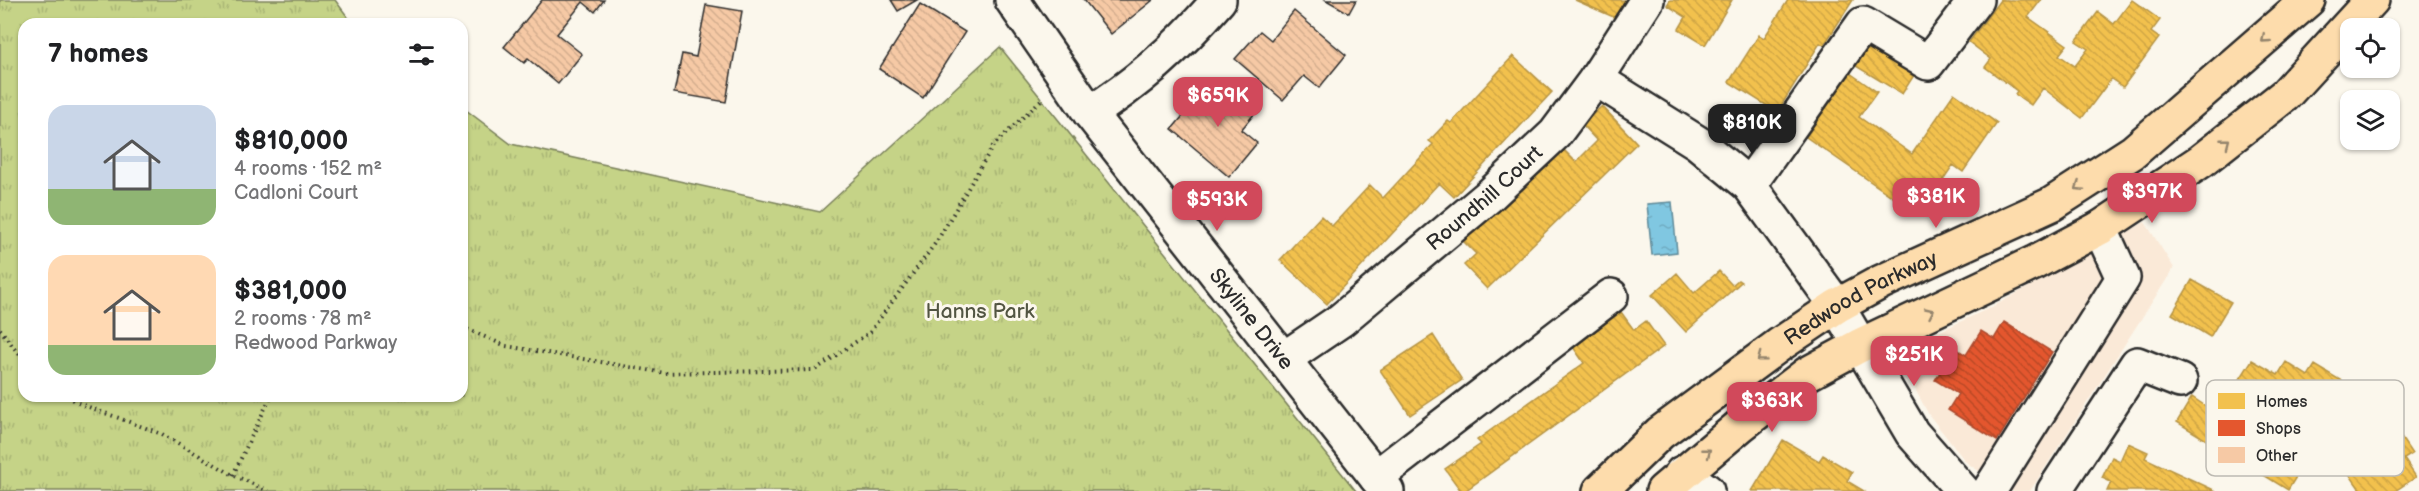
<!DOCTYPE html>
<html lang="en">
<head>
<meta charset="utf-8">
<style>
	:root { --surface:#fff; --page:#f6f6f6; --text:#202124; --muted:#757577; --accent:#d1495b }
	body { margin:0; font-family:"Balsamiq Sans",sans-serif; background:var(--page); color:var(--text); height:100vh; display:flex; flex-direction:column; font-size:22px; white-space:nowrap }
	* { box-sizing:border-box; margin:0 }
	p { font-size:20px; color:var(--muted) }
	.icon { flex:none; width:33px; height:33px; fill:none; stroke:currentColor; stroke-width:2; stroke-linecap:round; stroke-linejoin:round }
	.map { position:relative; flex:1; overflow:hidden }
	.side { position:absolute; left:18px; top:18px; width:450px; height:384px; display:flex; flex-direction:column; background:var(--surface); border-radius:18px; box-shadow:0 2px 4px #0004 }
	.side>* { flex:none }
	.fabs { position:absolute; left:2340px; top:18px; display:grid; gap:12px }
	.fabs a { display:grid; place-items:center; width:60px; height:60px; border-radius:12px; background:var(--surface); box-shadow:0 2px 4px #0004; font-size:30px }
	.price { position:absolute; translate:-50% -51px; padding:0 14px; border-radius:12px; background:var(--accent); color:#fff; font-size:20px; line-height:39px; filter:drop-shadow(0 2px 3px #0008) }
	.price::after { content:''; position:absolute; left:50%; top:36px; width:18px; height:14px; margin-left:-9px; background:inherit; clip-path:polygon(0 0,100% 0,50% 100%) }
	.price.selected { background:#222; color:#fff }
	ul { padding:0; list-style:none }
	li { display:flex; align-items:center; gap:18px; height:150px; padding:0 30px }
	li span { display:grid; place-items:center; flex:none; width:168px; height:120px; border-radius:18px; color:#555 }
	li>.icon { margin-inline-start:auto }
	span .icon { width:72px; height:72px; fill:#fffc; stroke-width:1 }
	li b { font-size:26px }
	h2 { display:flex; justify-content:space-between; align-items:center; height:72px; padding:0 30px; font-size:26px }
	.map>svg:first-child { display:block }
	.built { fill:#fae9d7 }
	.park { fill:url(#park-tufts); stroke:#787f59; stroke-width:1.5 }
	.water { fill:url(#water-ripples); stroke:#5e8998; stroke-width:1.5 }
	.homes { fill:url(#homes-back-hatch); stroke:#b69444; stroke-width:1.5 }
	.shops { fill:url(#shops-back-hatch); stroke:#ac4a2d; stroke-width:1.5 }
	.building { fill:url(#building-back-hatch); stroke:#2b2b2b; stroke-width:1.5 }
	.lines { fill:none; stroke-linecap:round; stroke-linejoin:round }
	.minor-casing { stroke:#2b2b2b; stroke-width:38 }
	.major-casing { stroke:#2b2b2b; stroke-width:38 }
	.path { stroke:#2b2b2b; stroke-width:4; stroke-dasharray:1.5 4.5; stroke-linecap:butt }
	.minor { stroke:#fbf7ec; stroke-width:33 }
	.major { stroke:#fddcac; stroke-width:33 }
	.oneway { stroke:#94846c }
	.labels { text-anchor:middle; stroke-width:6; stroke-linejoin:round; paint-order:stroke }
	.street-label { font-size:21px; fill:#2b2b2b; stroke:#fbf7ec }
	.park-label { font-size:21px; fill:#525542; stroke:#fbf7ec }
	.key { fill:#fbf7ec; stroke:#bdbab2; stroke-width:1.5 }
	.key-label { font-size:16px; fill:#2b2b2b }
</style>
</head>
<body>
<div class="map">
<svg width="2419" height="491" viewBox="0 0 2419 491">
	<defs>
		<pattern id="park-tufts" width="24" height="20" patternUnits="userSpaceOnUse" patternTransform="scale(1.5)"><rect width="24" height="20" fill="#c5d387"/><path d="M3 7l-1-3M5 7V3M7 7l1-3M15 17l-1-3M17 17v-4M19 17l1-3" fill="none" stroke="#a9b575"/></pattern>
		<pattern id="water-ripples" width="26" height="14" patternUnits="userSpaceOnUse" patternTransform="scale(1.5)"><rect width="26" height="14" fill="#80c7e1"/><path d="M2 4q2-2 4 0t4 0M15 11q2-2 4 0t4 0" fill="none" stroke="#6fabc1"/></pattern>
		<pattern id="homes-back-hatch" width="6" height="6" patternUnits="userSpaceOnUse" patternTransform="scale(1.5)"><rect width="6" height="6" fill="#f2c14e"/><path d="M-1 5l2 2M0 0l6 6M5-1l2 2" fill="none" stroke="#d0a644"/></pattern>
		<pattern id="shops-back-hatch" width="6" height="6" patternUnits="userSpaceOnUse" patternTransform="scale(1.5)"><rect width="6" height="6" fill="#e4572e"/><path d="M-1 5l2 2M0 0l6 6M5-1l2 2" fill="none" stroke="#b94827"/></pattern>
		<pattern id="building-back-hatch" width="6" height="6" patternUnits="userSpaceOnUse" patternTransform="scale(1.5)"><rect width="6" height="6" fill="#f6c9a5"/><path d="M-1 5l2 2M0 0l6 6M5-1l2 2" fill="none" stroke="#d3ad8e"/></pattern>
	</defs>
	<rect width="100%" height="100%" fill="#fbf7ec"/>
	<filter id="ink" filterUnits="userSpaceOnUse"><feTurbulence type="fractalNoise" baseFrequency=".0167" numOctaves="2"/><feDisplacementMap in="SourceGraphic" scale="12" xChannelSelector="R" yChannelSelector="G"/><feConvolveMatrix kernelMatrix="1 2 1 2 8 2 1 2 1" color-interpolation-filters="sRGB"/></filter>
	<g filter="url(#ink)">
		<path class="built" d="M 2145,222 L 2174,268 L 2030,491 L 2007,491 L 1966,462 L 1929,415 L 1895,352 L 1994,306 Z"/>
		<path class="park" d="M 0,0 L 335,0 L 353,24 L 24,24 L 24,396 L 462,396 L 462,107 L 511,144 L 820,212 L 1000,47 L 1356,491 L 0,491 Z"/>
		<path class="water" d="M 1672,202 L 1677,252 L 1652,255 L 1647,204 Z"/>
		<path class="homes" d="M 1575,0 L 1626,0 L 1618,19 Z
			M 1670,0 L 1732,0 L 1705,45 L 1679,29 L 1686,17 L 1667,5 Z
			M 1788,0 L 1853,0 L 1824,45 L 1820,43 L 1777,112 L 1729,82 L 1759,35 L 1764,38 Z
			M 2000,0 L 2041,0 L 2028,17 L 2067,45 L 2059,55 L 2075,66 L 2088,49 L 2076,41 L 2098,12 L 2114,24 L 2132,0 L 2160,20 L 2151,32 L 2159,38 L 2123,87 L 2111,79 L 2082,118 L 2043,88 L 2031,105 L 2015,94 L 2017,91 L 1985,67 L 1991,59 L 1969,42 Z
			M 1872,41 L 1918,69 L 1902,94 L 1856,66 Z
			M 1513,56 L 1552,92 L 1454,197 L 1439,183 L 1327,304 L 1280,260 L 1321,216 L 1332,226 L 1370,185 L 1383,198 L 1433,144 L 1429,141 L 1448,121 L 1451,123 Z
			M 1850,73 L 1877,92 L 1859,117 L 1912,154 L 1954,93 L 1997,123 L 1963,172 L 1953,165 L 1919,215 L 1806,137 Z
			M 1602,106 L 1637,143 L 1487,289 L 1464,265 L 1476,254 L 1460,238 L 1497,201 L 1503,207 L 1563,149 L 1576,162 L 1597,141 L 1582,125 Z
			M 1719,271 L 1732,285 L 1738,280 L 1741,282 L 1686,332 L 1652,295 L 1677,273 L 1694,293 Z
			M 2192,280 L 2231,302 L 2210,337 L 2172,314 Z
			M 1621,312 L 1634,330 L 1646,321 L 1664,346 L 1465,491 L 1461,491 L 1445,469 L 1481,444 L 1477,440 L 1584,363 L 1573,347 Z
			M 1433,335 L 1462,380 L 1410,415 L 1380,370 Z
			M 2252,360 L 2278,375 L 2286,362 L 2308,376 L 2315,365 L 2345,383 L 2324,418 L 2289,398 L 2284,406 L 2240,379 Z
			M 2218,390 L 2313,449 L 2288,490 L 2177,422 L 2192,397 L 2207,407 Z
			M 2398,433 L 2412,454 L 2404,459 L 2416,477 L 2395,491 L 2361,491 L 2345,468 Z
			M 1783,440 L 1819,461 L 1823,455 L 1852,472 L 1847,481 L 1864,491 L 1752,491 Z
			M 2128,443 L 2148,452 L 2145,458 L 2216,491 L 2107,491 L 2111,482 L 2102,478 L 2112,457 L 2120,461 Z"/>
		<path class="shops" d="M 2004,322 L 2052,352 L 1997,441 L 1948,410 L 1958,394 L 1935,380 L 1955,348 L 1966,355 L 1981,331 L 1994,339 Z"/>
		<path class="building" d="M 542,0 L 604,0 L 595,12 L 583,2 L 557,34 L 582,54 L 558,84 L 528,59 L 524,63 L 504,47 Z
			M 891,0 L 917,0 L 898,11 Z
			M 1084,0 L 1153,0 L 1111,34 Z
			M 1326,0 L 1356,0 L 1349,13 Z
			M 920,4 L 965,32 L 923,98 L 879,69 Z
			M 706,5 L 742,11 L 726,102 L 674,93 L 682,54 L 696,57 Z
			M 1294,11 L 1346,55 L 1319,88 L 1304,76 L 1283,100 L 1235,59 L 1260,31 L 1271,40 Z
			M 1214,79 L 1255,113 L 1241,130 L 1257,143 L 1229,177 L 1172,129 Z"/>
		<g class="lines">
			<defs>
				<g id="minor">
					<path id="s1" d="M 1012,0 L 1090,113 L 1387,491"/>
					<path d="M 1596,79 L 1698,143 L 1749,185 L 1837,306 L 1912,433 L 1963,491"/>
					<path d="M 1090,113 C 1140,82 1181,44 1219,0"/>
					<path d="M 1749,185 L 1863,24 L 1928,63 L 1976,0"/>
					<path id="s2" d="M 1285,358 L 1341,320 L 1489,196 L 1555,134 L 1596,79 L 1647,0"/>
					<path d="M 1682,473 L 1707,491"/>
					<path d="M 1376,477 L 1611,296"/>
					<path d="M 1989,491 L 2123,278 L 2100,228"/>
					<path d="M 2054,491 L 2137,364 L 2180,381"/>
				</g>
				<g id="major">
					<path id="s3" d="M 1600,491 L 1660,433 L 1779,345 L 1837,306 L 1881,282 L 2052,204 L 2133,152 L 2308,0"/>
					<path d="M 1663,491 L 1741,425 L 1807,374 L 1859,346 L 2034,263 L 2100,228 L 2201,161 L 2285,95 L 2372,0"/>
				</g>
			</defs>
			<use href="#minor" class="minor-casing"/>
			<use href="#major" class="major-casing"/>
			<path class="path" d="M 462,327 L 506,346 L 665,373 L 815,370 L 870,332 L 937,241 L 993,146 L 1043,98
				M 0,329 L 24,361
				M 68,396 L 78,403 L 162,434 L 233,475 L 268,491
				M 233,475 L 271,396"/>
			<use href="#minor" class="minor"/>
			<use href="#major" class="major"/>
		</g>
		<defs><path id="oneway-chevron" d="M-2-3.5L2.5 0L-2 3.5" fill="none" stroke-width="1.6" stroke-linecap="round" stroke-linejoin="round" transform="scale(1.5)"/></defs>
		<g class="oneway">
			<use href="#oneway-chevron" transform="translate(2265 39) rotate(139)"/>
			<use href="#oneway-chevron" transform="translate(2226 142) rotate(-38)"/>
			<use href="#oneway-chevron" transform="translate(2079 187) rotate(147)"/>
			<use href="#oneway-chevron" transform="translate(1930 312) rotate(-25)"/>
			<use href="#oneway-chevron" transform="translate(1761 358) rotate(143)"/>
			<use href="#oneway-chevron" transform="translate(1707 452) rotate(-39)"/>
		</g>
	</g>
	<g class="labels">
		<g class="street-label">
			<text dy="7" stroke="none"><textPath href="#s2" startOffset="256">Roundhill Court</textPath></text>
			<text dy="7" stroke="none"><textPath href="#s3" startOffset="326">Redwood Parkway</textPath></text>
			<text dy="7" stroke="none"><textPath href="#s1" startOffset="399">Skyline Drive</textPath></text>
		</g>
		<g class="park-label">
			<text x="980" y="318">Hanns Park</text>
		</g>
	</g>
	<rect x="2206" y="380" width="198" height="96" rx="9" class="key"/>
	<rect x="2218" y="393" width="27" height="16" fill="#f2c14e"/>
	<rect x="2218" y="420" width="27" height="16" fill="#e4572e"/>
	<rect x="2218" y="447" width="27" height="16" fill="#f6c9a5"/>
	<g class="key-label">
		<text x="2256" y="407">Homes</text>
		<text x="2256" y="434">Shops</text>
		<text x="2256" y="461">Other</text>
	</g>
</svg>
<div class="fabs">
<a><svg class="icon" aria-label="locate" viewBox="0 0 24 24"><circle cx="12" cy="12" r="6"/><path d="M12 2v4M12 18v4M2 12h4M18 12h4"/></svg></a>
<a><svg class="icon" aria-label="layers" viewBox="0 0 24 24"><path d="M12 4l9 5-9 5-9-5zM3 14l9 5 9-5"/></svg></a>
</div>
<b class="price" style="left:1218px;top:128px">$659K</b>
<b class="price selected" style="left:1752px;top:155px">$810K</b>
<b class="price" style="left:2152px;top:224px">$397K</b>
<b class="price" style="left:1936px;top:229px">$381K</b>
<b class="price" style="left:1217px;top:232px">$593K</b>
<b class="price" style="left:1914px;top:387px">$251K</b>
<b class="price" style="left:1772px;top:433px">$363K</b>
<section class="side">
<h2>7 homes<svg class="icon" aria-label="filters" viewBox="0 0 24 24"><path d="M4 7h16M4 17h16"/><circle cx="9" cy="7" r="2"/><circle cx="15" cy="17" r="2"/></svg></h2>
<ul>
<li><span style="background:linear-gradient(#c9d6e8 70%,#8fb573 0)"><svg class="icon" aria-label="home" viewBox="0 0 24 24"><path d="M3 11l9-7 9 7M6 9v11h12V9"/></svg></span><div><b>$810,000</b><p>4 rooms · 152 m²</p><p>Cadloni Court</p></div></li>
<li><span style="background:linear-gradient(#ffd9b3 75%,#8fb573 0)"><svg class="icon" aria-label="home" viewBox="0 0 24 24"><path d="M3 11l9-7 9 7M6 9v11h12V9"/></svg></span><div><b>$381,000</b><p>2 rooms · 78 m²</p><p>Redwood Parkway</p></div></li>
</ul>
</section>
</div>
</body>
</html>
